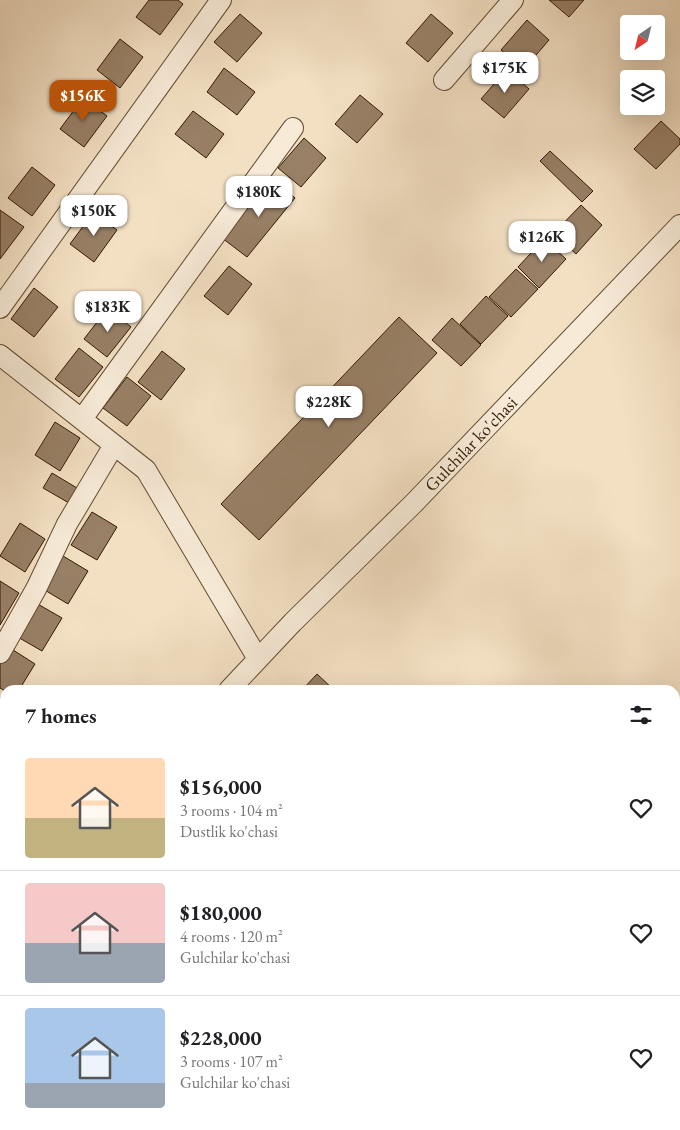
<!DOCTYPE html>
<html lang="en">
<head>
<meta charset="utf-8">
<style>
	:root { --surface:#fff; --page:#f6f6f6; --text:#202124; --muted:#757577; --line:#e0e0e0; --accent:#b45309 }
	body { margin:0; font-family:"EB Garamond",serif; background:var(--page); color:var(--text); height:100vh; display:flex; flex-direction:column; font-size:19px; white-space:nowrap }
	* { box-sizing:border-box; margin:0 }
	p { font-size:16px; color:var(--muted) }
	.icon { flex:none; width:28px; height:28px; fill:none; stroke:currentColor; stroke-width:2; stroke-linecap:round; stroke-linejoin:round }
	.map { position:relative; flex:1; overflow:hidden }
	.panel { position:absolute; left:0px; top:685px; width:680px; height:445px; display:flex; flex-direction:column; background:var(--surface); border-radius:15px 15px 0 0; box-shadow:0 5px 20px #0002 }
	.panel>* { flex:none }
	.needle { width:32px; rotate:215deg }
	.controls { position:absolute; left:620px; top:15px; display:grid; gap:10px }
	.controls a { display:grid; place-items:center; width:45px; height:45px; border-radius:5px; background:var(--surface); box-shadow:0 5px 20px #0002; font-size:25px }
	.price { position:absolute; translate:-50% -42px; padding:0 11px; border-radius:10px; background:#fff; color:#222; font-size:16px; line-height:32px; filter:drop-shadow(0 1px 2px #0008) }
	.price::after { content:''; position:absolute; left:50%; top:30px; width:15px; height:11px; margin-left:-8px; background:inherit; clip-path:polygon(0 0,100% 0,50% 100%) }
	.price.current { background:var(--accent); color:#fff }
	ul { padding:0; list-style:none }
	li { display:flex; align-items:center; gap:15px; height:125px; padding:0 25px }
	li+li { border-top:1px solid var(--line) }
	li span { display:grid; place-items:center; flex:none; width:140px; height:100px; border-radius:5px; color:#555 }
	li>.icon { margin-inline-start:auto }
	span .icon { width:60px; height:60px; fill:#fffc; stroke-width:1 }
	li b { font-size:21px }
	h2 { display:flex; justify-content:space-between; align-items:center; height:60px; padding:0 25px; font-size:21px }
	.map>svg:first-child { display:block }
	.green { fill:#d3bea2; stroke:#846c52 }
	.building { fill:#988066; stroke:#351902 }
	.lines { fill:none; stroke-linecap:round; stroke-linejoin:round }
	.minor-casing { stroke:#644b32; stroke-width:22 }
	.minor { stroke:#f7ebd8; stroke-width:20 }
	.labels { text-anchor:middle; stroke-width:4.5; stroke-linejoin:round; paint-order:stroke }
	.street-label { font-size:18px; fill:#351902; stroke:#f7ebd8 }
</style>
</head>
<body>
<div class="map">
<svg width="680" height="1130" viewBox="0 0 680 1130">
	<rect width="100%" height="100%" fill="#f3e0c3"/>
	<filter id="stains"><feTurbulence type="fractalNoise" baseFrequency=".004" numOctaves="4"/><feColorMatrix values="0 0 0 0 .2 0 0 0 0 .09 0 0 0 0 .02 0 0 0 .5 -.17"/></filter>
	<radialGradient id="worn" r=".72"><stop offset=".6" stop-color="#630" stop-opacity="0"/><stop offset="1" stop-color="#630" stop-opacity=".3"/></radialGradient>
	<path class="green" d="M 0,697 L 5,700 L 5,930 L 0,939 Z"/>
	<path class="building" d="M 149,0 L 178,0 L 183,4 L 160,35 L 136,17 Z
		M 549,0 L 584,0 L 569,17 Z
		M 240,14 L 262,33 L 237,62 L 214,42 Z
		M 431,14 L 453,33 L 428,62 L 406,43 Z
		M 527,20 L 549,40 L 524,69 L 501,50 Z
		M 120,39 L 143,57 L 120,88 L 97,70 Z
		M 224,68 L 255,92 L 237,115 L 207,92 Z
		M 507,69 L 529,89 L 504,118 L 481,99 Z
		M 360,95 L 383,114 L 357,143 L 335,124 Z
		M 83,98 L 107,116 L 84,147 L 60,129 Z
		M 193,111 L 224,134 L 206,158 L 175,134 Z
		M 661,121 L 680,139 L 680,144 L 656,169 L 634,149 Z
		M 304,138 L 326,158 L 301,187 L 278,168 Z
		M 550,151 L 593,191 L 582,202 L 540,161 Z
		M 32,167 L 55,185 L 32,216 L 8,198 Z
		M 271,178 L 295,198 L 247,257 L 222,238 Z
		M 581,205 L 602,225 L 576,254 L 554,233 Z
		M 0,210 L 24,227 L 0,259 Z
		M 93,213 L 117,230 L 94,262 L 70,244 Z
		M 544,239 L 566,259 L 539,288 L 518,267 Z
		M 229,266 L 252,284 L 228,315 L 204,296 Z
		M 516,269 L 538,289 L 511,317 L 489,297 Z
		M 34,288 L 58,307 L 34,337 L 11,319 Z
		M 486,296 L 508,316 L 481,344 L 460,324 Z
		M 108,308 L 131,327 L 107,357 L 84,339 Z
		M 399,317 L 437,353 L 259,540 L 221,504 Z
		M 452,318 L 481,345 L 461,366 L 432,340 Z
		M 79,348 L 103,367 L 79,397 L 55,379 Z
		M 162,351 L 185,369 L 161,400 L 138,382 Z
		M 127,377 L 151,396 L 127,426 L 103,408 Z
		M 55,422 L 80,438 L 60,471 L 35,455 Z
		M 52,473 L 77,488 L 69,503 L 43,488 Z
		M 92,512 L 117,527 L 97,560 L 71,545 Z
		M 20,523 L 45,539 L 25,572 L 0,556 Z
		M 63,556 L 88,571 L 68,604 L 43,589 Z
		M 0,581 L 19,593 L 0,625 Z
		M 36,603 L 62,618 L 42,651 L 16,636 Z
		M 10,648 L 35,664 L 19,690 L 5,691 L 0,688 L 0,664 Z
		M 317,674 L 334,690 L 302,690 Z
		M 675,1023 L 680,1024 L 680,1057 L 675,1056 Z
		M 200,1125 L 244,1125 L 243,1130 L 199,1130 Z
		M 256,1125 L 300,1125 L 299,1130 L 255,1130 Z
		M 425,1125 L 468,1125 L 467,1130 L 424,1130 Z
		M 472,1125 L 501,1125 L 499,1130 L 471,1130 Z"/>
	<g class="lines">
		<defs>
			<path id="minor" d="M 444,80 L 513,0
				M 0,308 L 221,0
				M 0,355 L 146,470 L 258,659
				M 82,419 L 293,128
				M 0,653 L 36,589 L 67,524 L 114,445
				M 229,690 L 293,622 L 414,503 L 680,225
				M 675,717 L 680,719
				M 675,802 L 680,804
				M 675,1002 L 680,1004
				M 358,1125 L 377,1130
				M 10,1130 L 12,1125"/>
		</defs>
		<use href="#minor" class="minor-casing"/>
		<use href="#minor" class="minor"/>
	</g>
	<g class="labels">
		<g class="street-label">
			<text transform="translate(471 444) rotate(-46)" y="6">Gulchilar ko'chasi</text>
		</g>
	</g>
	<rect width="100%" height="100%" filter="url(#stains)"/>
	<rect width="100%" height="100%" fill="url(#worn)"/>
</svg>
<div class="controls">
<a><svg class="needle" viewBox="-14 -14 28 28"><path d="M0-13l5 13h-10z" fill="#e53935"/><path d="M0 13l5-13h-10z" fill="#757577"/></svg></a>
<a><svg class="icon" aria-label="layers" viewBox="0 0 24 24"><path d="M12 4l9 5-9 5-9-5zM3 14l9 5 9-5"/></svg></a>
</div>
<b class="price" style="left:505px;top:94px">$175K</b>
<b class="price current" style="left:83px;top:122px">$156K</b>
<b class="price" style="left:259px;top:218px">$180K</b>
<b class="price" style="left:94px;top:237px">$150K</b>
<b class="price" style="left:542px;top:263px">$126K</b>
<b class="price" style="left:108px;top:333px">$183K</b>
<b class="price" style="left:329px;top:428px">$228K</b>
<section class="panel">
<h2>7 homes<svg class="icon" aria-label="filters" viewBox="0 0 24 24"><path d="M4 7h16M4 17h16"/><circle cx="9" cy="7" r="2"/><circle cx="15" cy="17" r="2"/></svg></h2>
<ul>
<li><span style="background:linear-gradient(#ffd9b3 60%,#c2b280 0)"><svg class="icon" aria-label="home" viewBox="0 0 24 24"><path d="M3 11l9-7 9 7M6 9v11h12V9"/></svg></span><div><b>$156,000</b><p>3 rooms · 104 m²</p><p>Dustlik ko'chasi</p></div><svg class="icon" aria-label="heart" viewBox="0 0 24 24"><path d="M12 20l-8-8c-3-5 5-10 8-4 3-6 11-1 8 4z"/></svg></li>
<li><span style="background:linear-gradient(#f6c9c9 60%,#9aa5b1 0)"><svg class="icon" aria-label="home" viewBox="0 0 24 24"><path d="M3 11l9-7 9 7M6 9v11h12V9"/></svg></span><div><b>$180,000</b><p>4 rooms · 120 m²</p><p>Gulchilar ko'chasi</p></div><svg class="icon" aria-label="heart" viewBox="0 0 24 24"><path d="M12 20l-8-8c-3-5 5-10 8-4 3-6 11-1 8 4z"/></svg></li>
<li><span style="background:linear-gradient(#a9c7e8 75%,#9aa5b1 0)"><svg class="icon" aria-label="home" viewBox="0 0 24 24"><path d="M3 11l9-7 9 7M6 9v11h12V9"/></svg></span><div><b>$228,000</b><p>3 rooms · 107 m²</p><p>Gulchilar ko'chasi</p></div><svg class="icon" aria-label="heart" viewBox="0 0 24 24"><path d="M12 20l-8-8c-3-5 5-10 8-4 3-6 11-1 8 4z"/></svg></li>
</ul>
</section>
</div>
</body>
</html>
